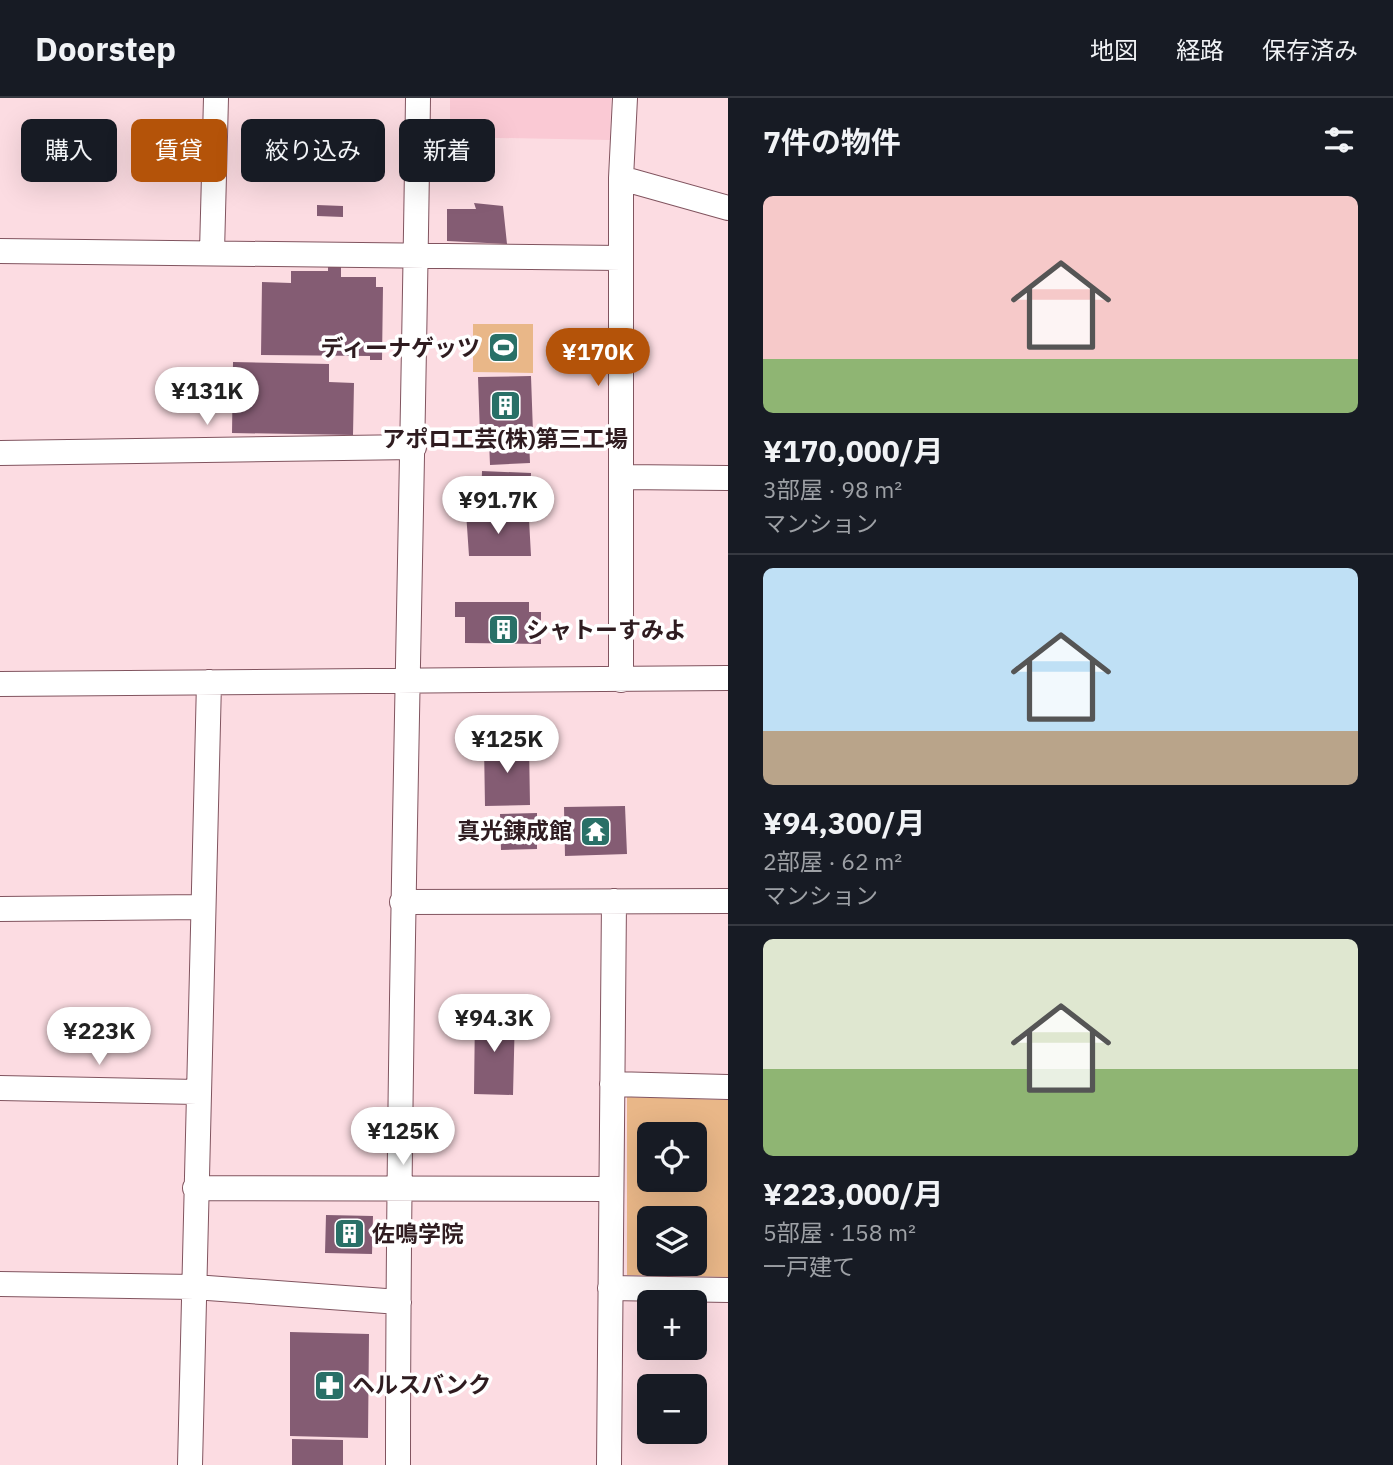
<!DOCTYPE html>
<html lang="ja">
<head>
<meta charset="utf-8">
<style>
	:root { --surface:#171b24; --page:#20242c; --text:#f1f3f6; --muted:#9ea1a6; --line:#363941; --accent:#b45309 }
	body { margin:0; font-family:"IBM Plex Sans","Noto Sans JP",sans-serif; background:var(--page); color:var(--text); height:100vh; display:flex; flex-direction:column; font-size:26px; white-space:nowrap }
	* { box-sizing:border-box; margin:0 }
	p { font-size:23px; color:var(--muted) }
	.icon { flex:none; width:38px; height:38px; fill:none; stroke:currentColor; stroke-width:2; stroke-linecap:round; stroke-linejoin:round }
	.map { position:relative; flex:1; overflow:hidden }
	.sheet { display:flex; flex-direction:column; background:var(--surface); width:665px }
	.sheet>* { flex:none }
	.hud { position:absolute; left:21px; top:21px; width:602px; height:63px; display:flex; gap:14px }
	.fabs { position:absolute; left:637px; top:1024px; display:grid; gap:14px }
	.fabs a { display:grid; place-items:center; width:70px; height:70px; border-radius:10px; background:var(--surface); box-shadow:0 7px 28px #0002; font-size:35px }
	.price { position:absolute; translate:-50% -60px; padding:0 16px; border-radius:24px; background:#fff; color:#222; font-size:23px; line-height:46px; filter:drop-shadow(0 2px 4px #0008) }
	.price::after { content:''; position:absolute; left:50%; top:42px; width:21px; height:16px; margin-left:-10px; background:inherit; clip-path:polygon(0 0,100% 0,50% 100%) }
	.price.current { background:var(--accent); color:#fff }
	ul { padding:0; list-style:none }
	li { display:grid; align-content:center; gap:14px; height:371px; padding:0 35px }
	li+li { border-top:2px solid var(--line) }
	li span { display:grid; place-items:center; height:217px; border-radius:10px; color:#555 }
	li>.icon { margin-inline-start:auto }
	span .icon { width:126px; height:126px; fill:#fffc; stroke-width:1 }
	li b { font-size:30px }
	h2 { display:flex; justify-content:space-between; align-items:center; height:84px; padding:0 35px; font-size:30px }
	.pill { padding:0 24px; border-radius:10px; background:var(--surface); box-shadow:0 7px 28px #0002; font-size:24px; line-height:63px }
	.pill.current { background:var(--accent); color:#fff }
	header { display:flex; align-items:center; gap:42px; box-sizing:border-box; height:98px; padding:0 35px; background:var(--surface); border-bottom:2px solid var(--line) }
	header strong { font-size:33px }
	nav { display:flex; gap:38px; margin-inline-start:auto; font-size:24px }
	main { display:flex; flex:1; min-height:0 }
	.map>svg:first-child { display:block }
	.built { fill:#fac9d4 }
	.green { fill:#e9b788; fill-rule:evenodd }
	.building { fill:#845c73 }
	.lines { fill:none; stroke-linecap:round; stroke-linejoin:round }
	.minor-casing { stroke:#81545f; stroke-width:26 }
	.minor { stroke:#fff; stroke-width:24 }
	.labels { text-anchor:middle; stroke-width:7; stroke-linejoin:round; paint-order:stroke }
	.poi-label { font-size:23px; font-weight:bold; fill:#2f1c20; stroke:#fff; text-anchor:start }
</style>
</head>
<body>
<header>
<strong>Doorstep</strong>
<nav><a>地図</a><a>経路</a><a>保存済み</a></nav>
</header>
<main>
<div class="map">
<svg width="728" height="1367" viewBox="0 0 728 1367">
	<rect width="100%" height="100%" fill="#fcdce2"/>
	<path class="built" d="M 450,0 L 611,0 L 610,42 L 450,39 Z"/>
	<path class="green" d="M 473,226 L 533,226 L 533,275 L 473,274 Z
		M 627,999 L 728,1002 L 728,1179 L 627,1177 ZM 649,1036 L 695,1036 L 695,1082 L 649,1082 ZM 649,1120 L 695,1120 L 695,1166 L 649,1166 Z"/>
	<path class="building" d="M 474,105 L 503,108 L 507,146 L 447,143 L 447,111 L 476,111 Z
		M 317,107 L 343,108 L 343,119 L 317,118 Z
		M 328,169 L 341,169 L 341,179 L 376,179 L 376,189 L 383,189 L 382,262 L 370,262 L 370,258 L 261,257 L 262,184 L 291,185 L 291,173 L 328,173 Z
		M 233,264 L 329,266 L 329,284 L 354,285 L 353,337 L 232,335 Z
		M 531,278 L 533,335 L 480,337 L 478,279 Z
		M 529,341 L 530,365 L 490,367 L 489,342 Z
		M 482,373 L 531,375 L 530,409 L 481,408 Z
		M 466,414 L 529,421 L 531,458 L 469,458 Z
		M 455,504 L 529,504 L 529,514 L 541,514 L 541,546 L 465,545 L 465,519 L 455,519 Z
		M 529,646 L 530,707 L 485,708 L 484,647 Z
		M 625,708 L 627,756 L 565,758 L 564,709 Z
		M 537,715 L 537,751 L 501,752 L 500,716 Z
		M 475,915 L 515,916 L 513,997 L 474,996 Z
		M 326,1117 L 373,1118 L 372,1156 L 325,1155 Z
		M 290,1234 L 369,1236 L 368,1340 L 290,1338 Z
		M 292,1341 L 343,1342 L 343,1367 L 292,1367 Z"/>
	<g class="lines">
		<defs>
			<path id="minor" d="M 621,80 L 728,110
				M 0,153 L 621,160
				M 212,154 L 216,0
				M 0,355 L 414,349
				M 621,379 L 728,380
				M 621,582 L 621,80 L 625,0
				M 0,586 L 728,580
				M 402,804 L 728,803
				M 0,811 L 202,809
				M 612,986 L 728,989
				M 0,990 L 197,994
				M 195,1090 L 611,1091
				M 0,1186 L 194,1189 L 399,1204
				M 610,1190 L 728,1192
				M 190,1367 L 209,584
				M 398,1367 C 398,911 412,456 418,0
				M 609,1367 L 614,803"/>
		</defs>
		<use href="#minor" class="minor-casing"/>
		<use href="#minor" class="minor"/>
	</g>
	<defs>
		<symbol id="stadium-square" viewBox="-11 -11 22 22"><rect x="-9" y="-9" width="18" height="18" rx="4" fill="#297067" stroke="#fff"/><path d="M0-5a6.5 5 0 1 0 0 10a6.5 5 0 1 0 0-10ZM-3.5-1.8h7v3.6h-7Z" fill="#fff"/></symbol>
		<symbol id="building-square" viewBox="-11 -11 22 22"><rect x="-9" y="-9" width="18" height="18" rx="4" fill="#297067" stroke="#fff"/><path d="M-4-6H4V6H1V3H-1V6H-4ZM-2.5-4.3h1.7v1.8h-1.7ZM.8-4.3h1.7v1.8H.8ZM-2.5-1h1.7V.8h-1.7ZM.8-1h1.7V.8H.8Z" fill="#fff"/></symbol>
		<symbol id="temple-square" viewBox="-11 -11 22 22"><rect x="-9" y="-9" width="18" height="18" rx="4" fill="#297067" stroke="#fff"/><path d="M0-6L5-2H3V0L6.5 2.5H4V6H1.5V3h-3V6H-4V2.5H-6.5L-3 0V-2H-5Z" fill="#fff"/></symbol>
		<symbol id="pharmacy-square" viewBox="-11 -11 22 22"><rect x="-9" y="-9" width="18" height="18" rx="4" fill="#297067" stroke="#fff"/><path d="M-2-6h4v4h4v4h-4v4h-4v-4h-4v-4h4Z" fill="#fff"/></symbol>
	</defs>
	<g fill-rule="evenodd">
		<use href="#stadium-square" x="486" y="232" width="35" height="35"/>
		<use href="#building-square" x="488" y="290" width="35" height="35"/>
		<use href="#building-square" x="486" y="514" width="35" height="35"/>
		<use href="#temple-square" x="578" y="716" width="35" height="35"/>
		<use href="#building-square" x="332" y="1118" width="35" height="35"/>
		<use href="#pharmacy-square" x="312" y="1270" width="35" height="35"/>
	</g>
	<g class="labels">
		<g class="poi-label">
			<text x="480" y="258" text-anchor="end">ディーナゲッツ</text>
			<text x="505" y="349" text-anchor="middle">アポロ工芸(株)第三工場</text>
			<text x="526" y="540">シャトーすみよ</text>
			<text x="572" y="741" text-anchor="end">真光錬成館</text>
			<text x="372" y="1144">佐鳴学院</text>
			<text x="352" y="1295">ヘルスバンク</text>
		</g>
	</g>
</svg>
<div class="fabs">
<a><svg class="icon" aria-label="locate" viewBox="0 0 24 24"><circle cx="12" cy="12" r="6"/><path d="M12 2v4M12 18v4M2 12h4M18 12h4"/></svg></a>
<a><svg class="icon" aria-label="layers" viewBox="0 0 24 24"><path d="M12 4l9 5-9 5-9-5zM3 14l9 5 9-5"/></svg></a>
<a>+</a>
<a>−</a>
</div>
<b class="price current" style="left:598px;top:290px">¥170K</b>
<b class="price" style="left:207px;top:329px">¥131K</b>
<b class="price" style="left:498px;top:438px">¥91.7K</b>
<b class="price" style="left:507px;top:677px">¥125K</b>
<b class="price" style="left:494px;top:956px">¥94.3K</b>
<b class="price" style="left:99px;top:969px">¥223K</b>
<b class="price" style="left:403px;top:1069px">¥125K</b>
<div class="hud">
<a class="pill">購入</a>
<a class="pill current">賃貸</a>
<a class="pill">絞り込み</a>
<a class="pill">新着</a>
</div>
</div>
<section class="sheet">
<h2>7件の物件<svg class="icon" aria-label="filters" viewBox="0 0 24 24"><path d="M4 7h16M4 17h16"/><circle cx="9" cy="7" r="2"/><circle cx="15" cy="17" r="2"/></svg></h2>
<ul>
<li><span style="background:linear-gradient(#f6c9c9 75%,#8fb573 0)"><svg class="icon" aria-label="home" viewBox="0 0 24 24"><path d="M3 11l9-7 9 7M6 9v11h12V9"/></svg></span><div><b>¥170,000/月</b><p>3部屋 · 98 m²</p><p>マンション</p></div></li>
<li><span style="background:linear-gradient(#bfe0f5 75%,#b9a48a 0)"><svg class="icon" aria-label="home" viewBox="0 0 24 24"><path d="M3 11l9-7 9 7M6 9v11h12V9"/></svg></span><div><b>¥94,300/月</b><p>2部屋 · 62 m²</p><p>マンション</p></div></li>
<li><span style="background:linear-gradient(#dfe7d0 60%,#8fb573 0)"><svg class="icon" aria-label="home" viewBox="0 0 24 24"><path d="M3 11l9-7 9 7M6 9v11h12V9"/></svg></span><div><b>¥223,000/月</b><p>5部屋 · 158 m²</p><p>一戸建て</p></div></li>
</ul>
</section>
</main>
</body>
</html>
